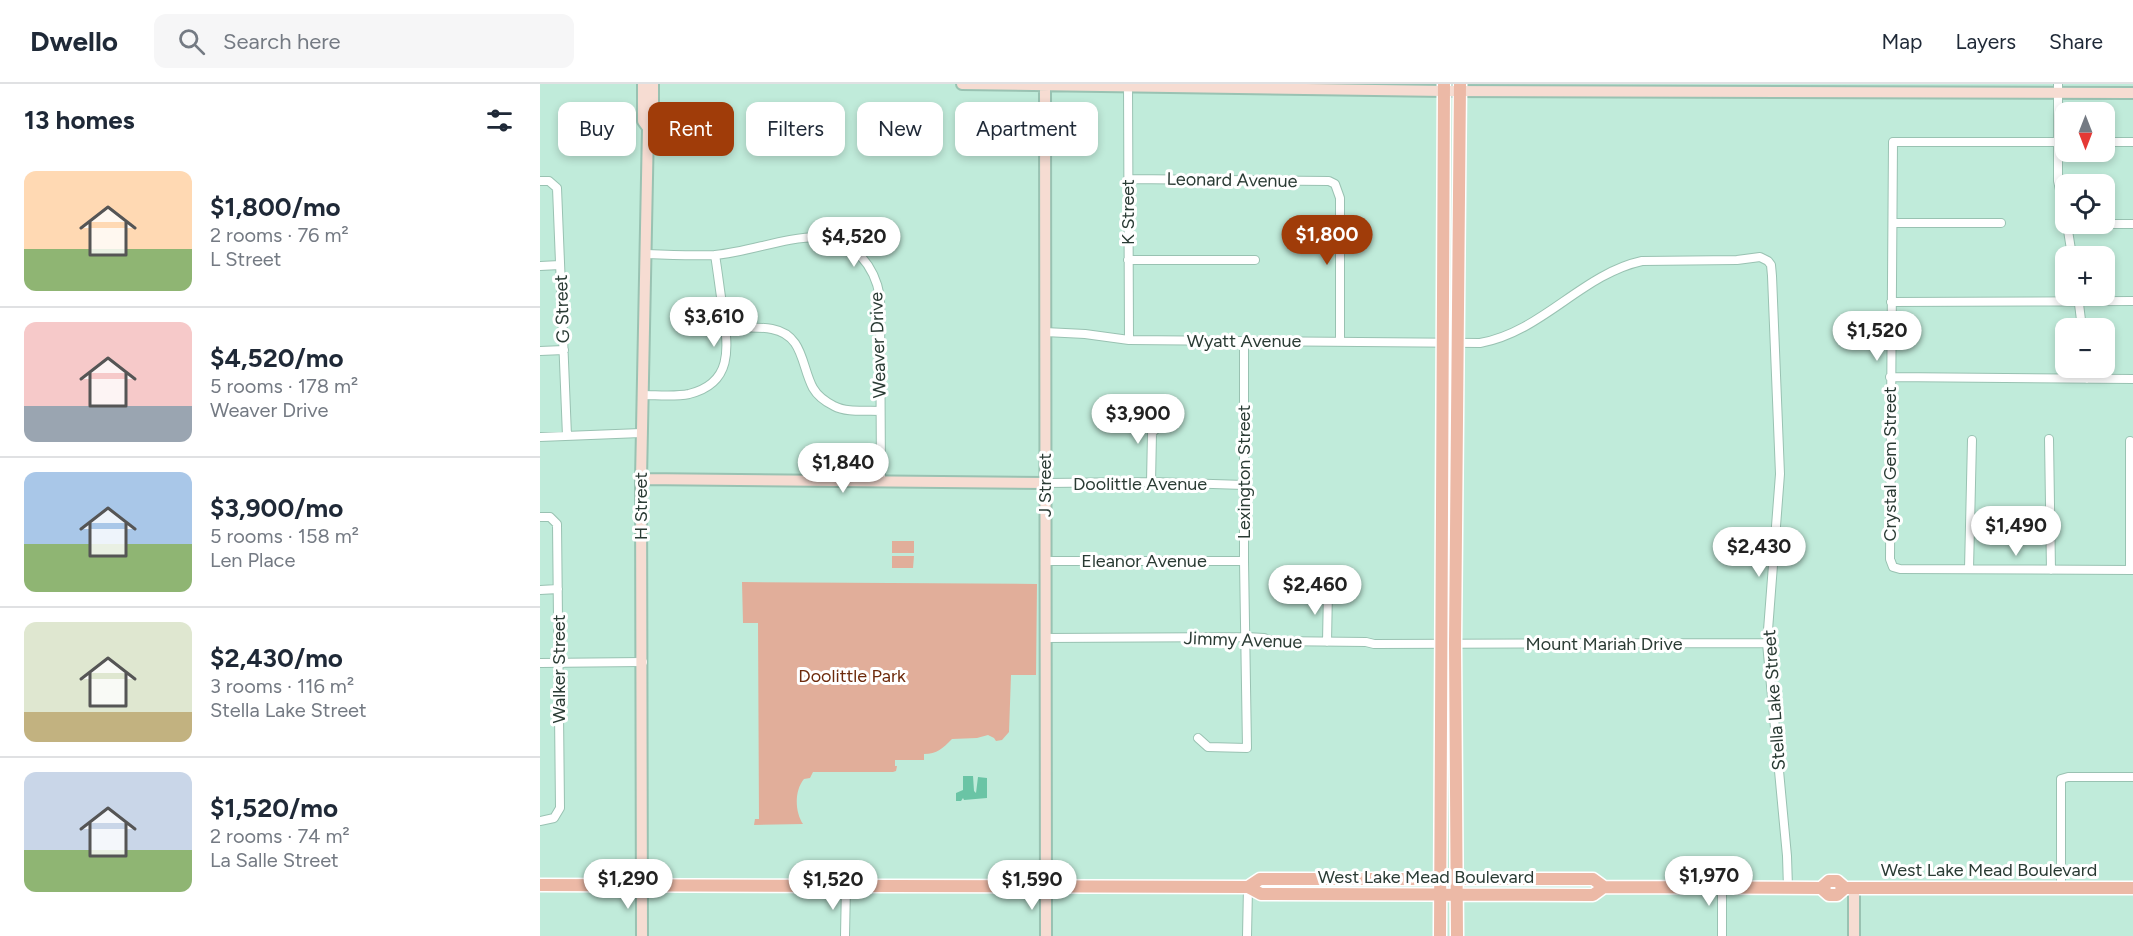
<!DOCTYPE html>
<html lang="en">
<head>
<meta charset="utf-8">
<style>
	:root { --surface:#fff; --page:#f6f6f7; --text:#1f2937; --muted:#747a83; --line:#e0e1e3; --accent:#a03c09 }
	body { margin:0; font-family:Figtree,sans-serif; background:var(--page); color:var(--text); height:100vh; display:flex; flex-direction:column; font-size:22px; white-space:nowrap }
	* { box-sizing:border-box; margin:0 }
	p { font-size:20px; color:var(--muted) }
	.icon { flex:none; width:33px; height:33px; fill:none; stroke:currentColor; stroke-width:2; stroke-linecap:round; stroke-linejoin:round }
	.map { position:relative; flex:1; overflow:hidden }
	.sheet { display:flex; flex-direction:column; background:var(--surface); width:540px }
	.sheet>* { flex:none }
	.guide { position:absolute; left:18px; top:18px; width:570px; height:54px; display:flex; gap:12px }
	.needle { width:39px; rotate:180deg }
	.controls { position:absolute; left:1515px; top:18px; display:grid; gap:12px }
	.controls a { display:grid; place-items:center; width:60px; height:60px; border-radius:12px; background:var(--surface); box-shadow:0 3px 9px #0003; font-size:30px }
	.price { position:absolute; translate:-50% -51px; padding:0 14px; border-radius:21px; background:#fff; color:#222; font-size:20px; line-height:39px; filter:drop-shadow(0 2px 3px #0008) }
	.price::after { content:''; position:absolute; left:50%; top:36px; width:18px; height:14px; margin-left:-9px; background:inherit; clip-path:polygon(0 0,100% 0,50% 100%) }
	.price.current { background:var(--accent); color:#fff }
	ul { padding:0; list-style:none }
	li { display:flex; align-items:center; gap:18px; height:150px; padding:0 24px }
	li+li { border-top:2px solid var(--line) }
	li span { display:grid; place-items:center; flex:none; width:168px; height:120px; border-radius:12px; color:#555 }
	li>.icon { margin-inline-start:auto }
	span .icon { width:72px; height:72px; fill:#fffc; stroke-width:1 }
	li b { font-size:26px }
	h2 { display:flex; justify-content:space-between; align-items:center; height:72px; padding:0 24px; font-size:26px }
	.pill { padding:0 21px; border-radius:12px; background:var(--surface); box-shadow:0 3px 9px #0003; font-size:21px; line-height:54px }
	.pill.current { background:var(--accent); color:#fff }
	header { display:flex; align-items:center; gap:36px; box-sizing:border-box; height:84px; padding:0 30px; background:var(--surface); border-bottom:2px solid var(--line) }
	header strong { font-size:28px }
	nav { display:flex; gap:33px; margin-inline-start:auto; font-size:21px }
	.search { width:420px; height:54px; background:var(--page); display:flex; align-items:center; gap:15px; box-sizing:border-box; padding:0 21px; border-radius:12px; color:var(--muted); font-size:22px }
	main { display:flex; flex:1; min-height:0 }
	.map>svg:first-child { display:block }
	.green { fill:#e1ae9a }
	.water { fill:#6ac4a5 }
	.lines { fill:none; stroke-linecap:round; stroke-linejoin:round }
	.street-casing { stroke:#99c2b2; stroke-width:10 }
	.secondary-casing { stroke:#99c2b2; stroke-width:14 }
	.primary-casing { stroke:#fff; stroke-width:15 }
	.street { stroke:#fff; stroke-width:8 }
	.secondary { stroke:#f6dcd2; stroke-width:10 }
	.primary { stroke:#ecb9a6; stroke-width:12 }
	.labels { text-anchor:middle; stroke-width:6; stroke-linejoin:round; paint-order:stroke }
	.street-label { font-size:18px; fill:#2a3b34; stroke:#fff }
	.park-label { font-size:18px; fill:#6d2a0c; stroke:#fff }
</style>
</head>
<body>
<header>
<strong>Dwello</strong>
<div class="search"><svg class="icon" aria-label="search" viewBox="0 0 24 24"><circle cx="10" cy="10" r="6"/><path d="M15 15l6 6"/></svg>Search here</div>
<nav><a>Map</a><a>Layers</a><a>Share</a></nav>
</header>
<main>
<section class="sheet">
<h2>13 homes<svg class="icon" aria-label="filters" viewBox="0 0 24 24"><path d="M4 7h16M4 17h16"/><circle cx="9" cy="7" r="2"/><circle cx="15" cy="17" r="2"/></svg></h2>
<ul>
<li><span style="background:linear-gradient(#ffd9b3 65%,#8fb573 0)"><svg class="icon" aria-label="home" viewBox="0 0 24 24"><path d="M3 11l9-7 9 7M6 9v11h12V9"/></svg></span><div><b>$1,800/mo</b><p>2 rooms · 76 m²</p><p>L Street</p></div></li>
<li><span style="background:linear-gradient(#f6c9c9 70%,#9aa5b1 0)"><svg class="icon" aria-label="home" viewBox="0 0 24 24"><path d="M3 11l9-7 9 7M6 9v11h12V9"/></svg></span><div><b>$4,520/mo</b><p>5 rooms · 178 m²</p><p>Weaver Drive</p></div></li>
<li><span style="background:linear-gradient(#a9c7e8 60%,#8fb573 0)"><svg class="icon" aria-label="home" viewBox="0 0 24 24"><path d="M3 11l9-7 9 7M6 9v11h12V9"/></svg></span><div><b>$3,900/mo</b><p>5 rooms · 158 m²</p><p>Len Place</p></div></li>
<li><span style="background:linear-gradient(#dfe7d0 75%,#c2b280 0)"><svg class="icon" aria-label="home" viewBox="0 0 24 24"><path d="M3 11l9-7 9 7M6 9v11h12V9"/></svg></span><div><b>$2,430/mo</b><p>3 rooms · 116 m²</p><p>Stella Lake Street</p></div></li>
<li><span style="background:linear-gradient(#c9d6e8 65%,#8fb573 0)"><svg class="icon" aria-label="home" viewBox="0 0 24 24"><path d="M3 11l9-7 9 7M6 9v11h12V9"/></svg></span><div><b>$1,520/mo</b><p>2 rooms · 74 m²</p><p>La Salle Street</p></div></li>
</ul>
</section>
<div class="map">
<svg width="1593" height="852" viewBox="0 0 1593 852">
	<rect width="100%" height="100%" fill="#c0ebda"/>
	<path class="green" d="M 352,457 L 374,457 L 374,469 L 352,469 Z
		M 352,472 L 374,472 L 373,484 L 352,484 Z
		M 202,498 L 497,500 L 496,591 L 471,591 L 469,648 L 462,656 L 456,657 L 454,654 L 448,651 L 437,654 L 412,655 C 403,664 397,670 384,670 L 384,676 L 355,676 L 355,682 L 357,682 L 356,687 L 353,688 L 273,688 L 270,694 L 264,695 C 254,707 255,728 263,740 L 214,741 L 215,735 L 219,735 L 218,539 L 203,539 Z"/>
	<path class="water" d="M 423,692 L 433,692 L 434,707 L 436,709 L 438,693 L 447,694 L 447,714 L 424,716 L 423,714 L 421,717 L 416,717 L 416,709 L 423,706 Z"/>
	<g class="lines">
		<defs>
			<path id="street" d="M 588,0 L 589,256
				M 1518,0 L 1518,97 L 1526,133
				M 1526,58 L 1353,58 L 1350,475 L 1353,483 L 1360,485 L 1593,486
				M 1564,58 L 1593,58
				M 588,95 L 789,97 L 795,100 L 800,114 L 800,258
				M 0,97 L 9,97 L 17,104 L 27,352
				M 1353,139 L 1461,139
				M 1527,140 L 1593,140
				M 1527,140 L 1532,172
				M 106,170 C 128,171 152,172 175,171 C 210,168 244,153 279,153 C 313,154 335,182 340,213 L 341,396
				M 588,176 L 715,176
				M 0,182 L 20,181
				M 1538,212 L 1542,244
				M 1351,218 L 1593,217
				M 185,244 C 200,244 217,242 232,245 C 264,251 261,282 273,304 C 277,311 286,318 294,322 C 307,329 326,326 340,327
				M 505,248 L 545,250 L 589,256 L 940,259 C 1002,248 1042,190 1102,177 L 1197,176 L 1220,173 L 1228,177 L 1231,181 L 1232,192 L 1240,390 L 1227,559 L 1247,772 L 1248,804
				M 0,267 L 24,266
				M 1546,284 L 1547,295
				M 1350,293 L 1593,295
				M 102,311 C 117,311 135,313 149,310 C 194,299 188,263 183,226 C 180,208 178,189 175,171
				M 0,353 L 101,349
				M 1509,355 L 1511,486
				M 611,398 L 612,349 L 624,337
				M 505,399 L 611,398 L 704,401
				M 0,433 L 10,433 L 17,440 L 20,724 L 14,734 L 0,737
				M 505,477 L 704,477
				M 1429,485 L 1432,356
				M 1590,486 L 1590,357
				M 0,506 L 18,505
				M 505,554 L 706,553 L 724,554 L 732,557 L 826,558 L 834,560 L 1227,559
				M 787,558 L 788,506
				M 0,579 L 103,578
				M 658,654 L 668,663 L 707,664 L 704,477 L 704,257
				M 1521,804 L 1521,695 L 1528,693 L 1593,693
				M 305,852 L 306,801
				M 707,852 L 708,803
				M 1182,852 L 1182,803"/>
			<path id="secondary" d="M 103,0 L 103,37 L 108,44
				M 422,0 L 904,7 L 1593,9
				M 505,0 L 506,852
				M 101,395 L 505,399
				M 1314,804 L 1314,852
				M 102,852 L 101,395 L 108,44 L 113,37 L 113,0"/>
			<path id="primary" d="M 0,801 L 708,803 L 721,810 L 1053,811 L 1064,803
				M 708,803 L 720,795 L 1053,795 L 1064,803 L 1281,804 L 1289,797 L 1297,797 L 1305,804
				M 1281,804 L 1289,811 L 1297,811 L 1305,804 L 1593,804
				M 900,852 L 904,0
				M 917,852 L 915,560 L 920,0"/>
		</defs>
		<use href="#street" class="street-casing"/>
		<use href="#secondary" class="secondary-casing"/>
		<use href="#primary" class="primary-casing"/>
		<use href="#street" class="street"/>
		<use href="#secondary" class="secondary"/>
		<use href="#primary" class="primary"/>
	</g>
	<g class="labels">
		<g class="street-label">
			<text transform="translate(692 96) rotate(1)" y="6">Leonard Avenue</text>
			<text transform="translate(588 128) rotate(-90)" y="6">K Street</text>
			<text transform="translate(22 225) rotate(-92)" y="6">G Street</text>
			<text x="704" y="263">Wyatt Avenue</text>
			<text transform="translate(338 261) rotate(-92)" y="6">Weaver Drive</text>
			<text transform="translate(1350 380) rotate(-90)" y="6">Crystal Gem Street</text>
			<text transform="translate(704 388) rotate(-90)" y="6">Lexington Street</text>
			<text x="600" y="406">Doolittle Avenue</text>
			<text transform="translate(505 401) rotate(-90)" y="6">J Street</text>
			<text transform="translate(101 422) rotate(-90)" y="6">H Street</text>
			<text x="604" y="483">Eleanor Avenue</text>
			<text transform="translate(703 556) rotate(2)" y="6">Jimmy Avenue</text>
			<text x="1064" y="566">Mount Mariah Drive</text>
			<text transform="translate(19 585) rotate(-90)" y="6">Walker Street</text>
			<text transform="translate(1234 616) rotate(-94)" y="6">Stella Lake Street</text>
			<text x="1449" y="792">West Lake Mead Boulevard</text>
			<text x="886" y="799">West Lake Mead Boulevard</text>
		</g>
		<g class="park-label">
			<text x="312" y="598">Doolittle Park</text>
		</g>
	</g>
</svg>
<div class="controls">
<a><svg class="needle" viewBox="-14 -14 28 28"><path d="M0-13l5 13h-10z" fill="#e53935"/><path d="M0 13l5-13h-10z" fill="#747a83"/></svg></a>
<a><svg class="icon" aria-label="locate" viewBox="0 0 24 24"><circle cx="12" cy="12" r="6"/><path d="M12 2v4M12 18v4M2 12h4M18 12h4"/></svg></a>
<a>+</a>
<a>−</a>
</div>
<b class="price current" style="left:787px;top:182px">$1,800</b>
<b class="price" style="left:314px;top:184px">$4,520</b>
<b class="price" style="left:174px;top:264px">$3,610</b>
<b class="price" style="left:1337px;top:278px">$1,520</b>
<b class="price" style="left:598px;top:361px">$3,900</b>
<b class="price" style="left:303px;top:410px">$1,840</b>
<b class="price" style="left:1476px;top:473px">$1,490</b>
<b class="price" style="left:1219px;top:494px">$2,430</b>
<b class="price" style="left:775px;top:532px">$2,460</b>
<b class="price" style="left:1169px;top:823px">$1,970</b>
<b class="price" style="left:88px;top:826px">$1,290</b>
<b class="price" style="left:293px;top:827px">$1,520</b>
<b class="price" style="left:492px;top:827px">$1,590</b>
<div class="guide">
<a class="pill">Buy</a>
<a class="pill current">Rent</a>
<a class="pill">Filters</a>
<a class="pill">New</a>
<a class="pill">Apartment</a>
</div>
</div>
</main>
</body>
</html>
